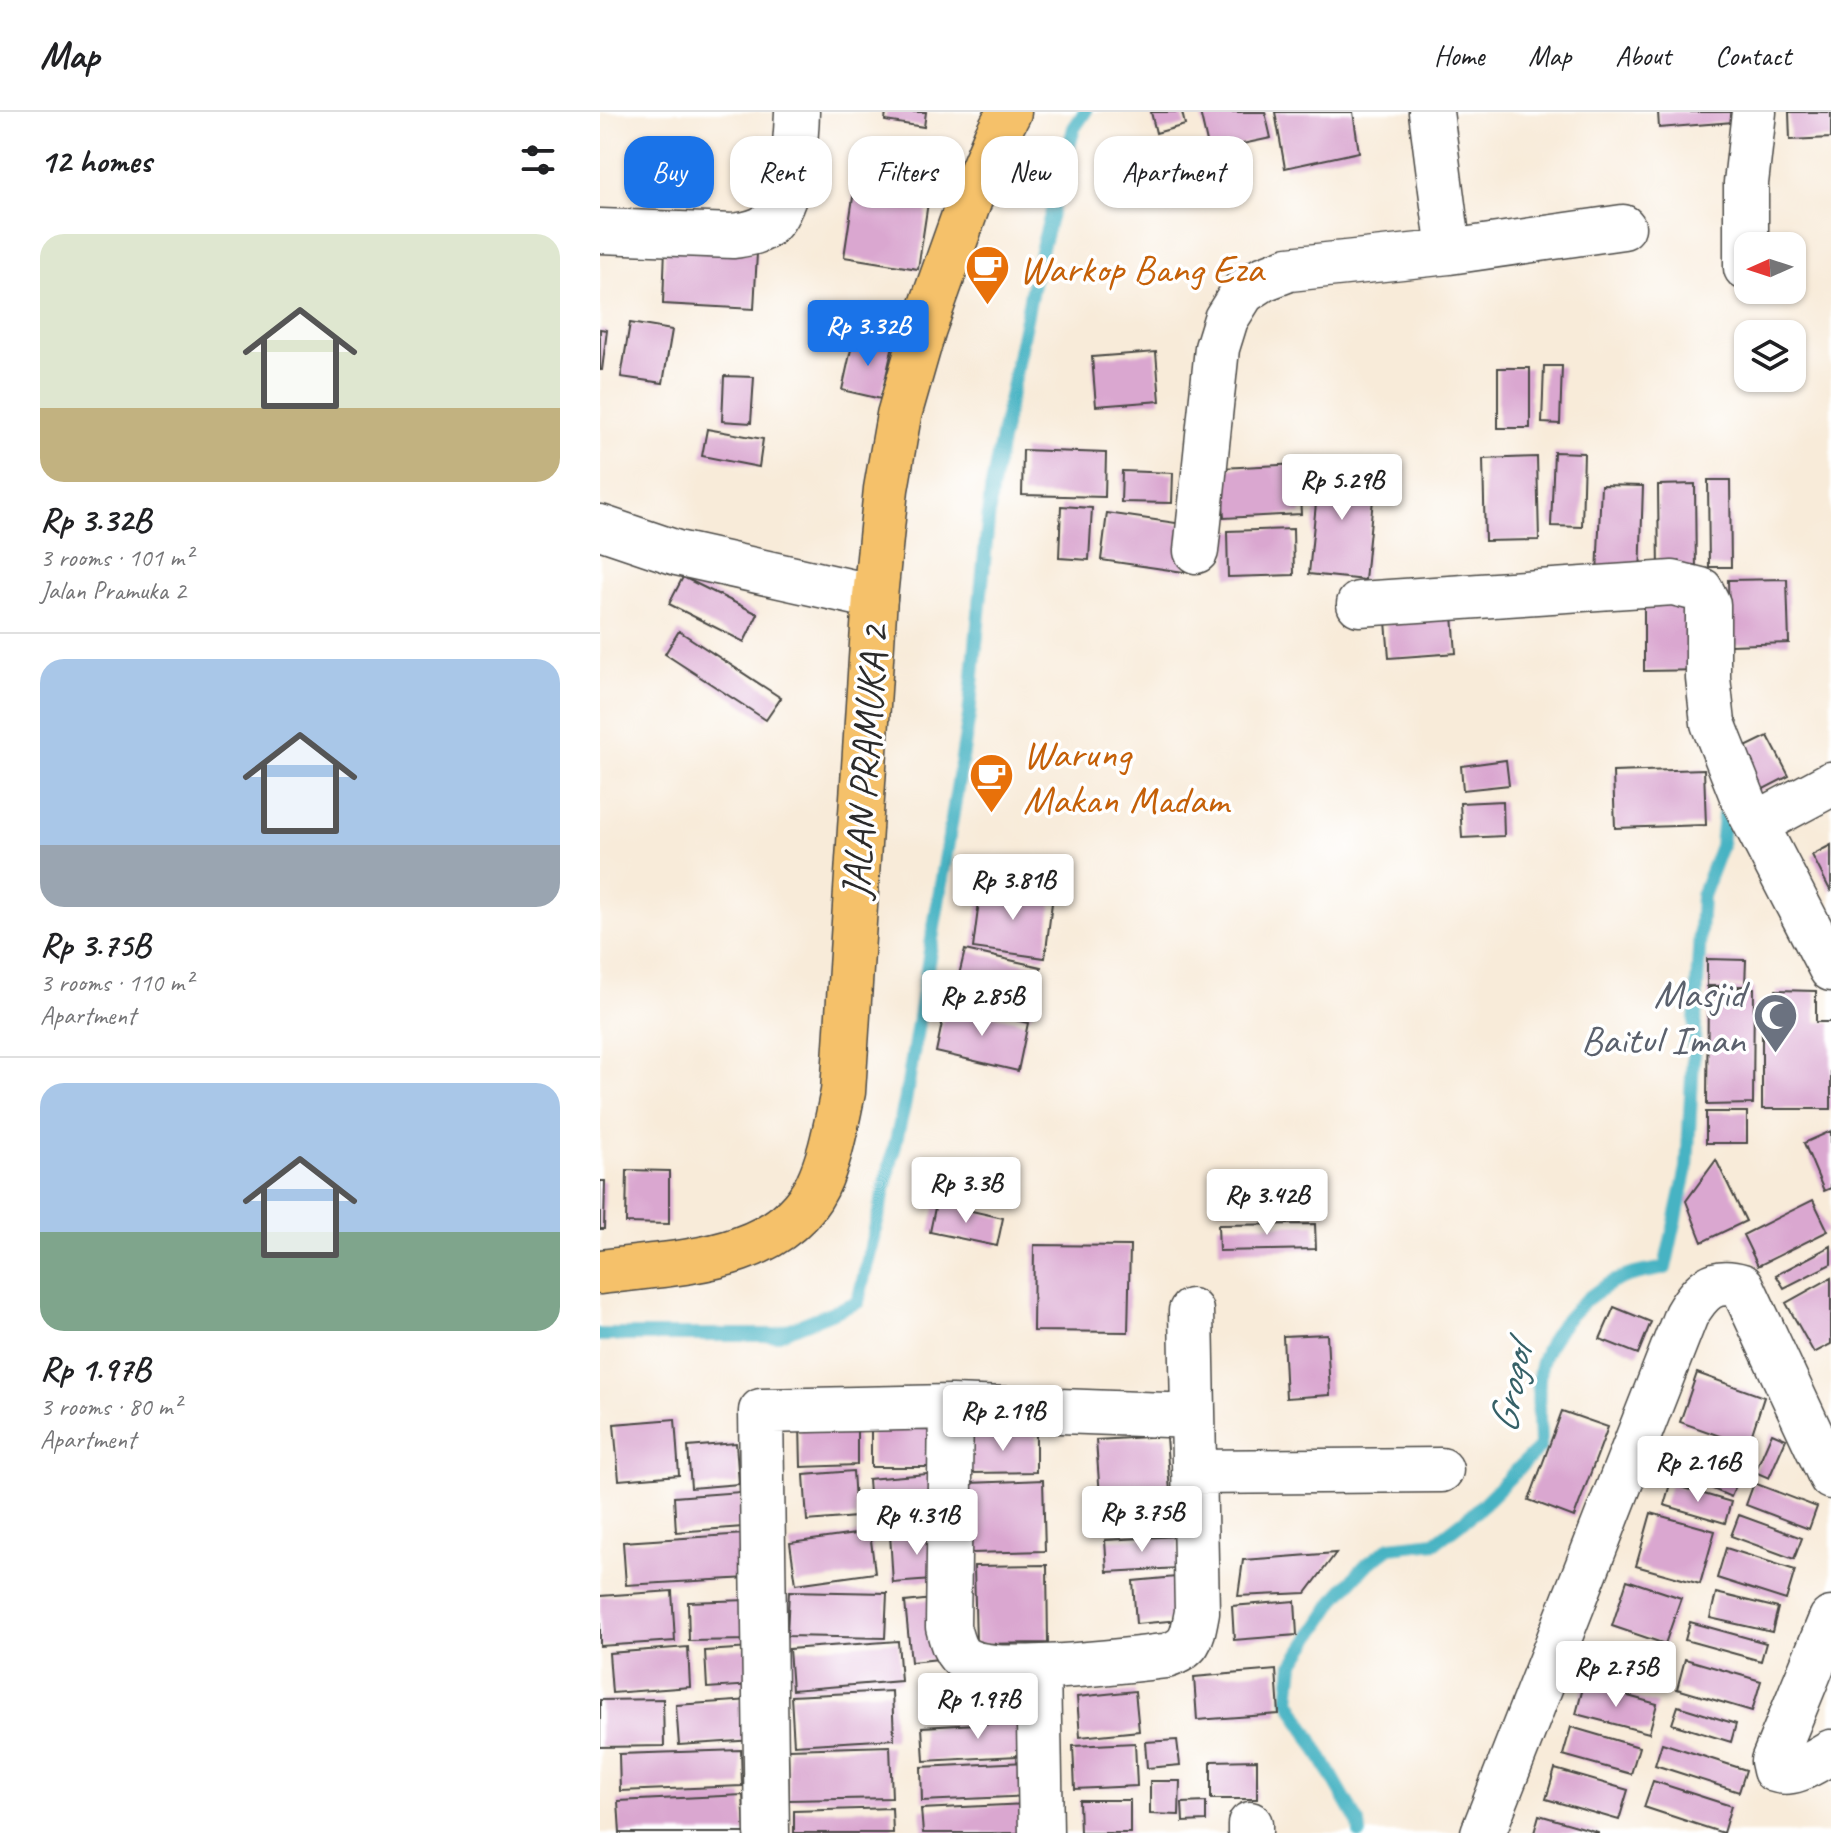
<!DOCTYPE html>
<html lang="en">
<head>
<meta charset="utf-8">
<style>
	:root { --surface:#fff; --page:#f2f2f2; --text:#202124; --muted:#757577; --line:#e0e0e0; --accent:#1a73e8 }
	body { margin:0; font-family:Caveat,sans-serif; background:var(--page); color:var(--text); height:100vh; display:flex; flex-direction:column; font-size:30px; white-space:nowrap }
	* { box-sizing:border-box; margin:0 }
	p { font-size:26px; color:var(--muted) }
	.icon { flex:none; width:44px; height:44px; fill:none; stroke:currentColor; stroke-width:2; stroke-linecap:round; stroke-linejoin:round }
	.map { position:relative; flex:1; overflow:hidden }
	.details { display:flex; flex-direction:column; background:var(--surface); width:600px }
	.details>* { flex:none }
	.guide { position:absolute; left:24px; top:24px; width:760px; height:72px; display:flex; gap:16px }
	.needle { width:52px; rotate:267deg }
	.fabs { position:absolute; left:1134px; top:120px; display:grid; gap:16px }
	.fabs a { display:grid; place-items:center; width:72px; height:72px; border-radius:16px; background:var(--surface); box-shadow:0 2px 6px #0004; font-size:40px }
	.price { position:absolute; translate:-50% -68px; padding:0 18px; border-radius:8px; background:#fff; color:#222; font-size:26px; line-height:52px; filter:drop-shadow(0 2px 4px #0008) }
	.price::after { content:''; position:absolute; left:50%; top:48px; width:24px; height:18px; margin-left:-12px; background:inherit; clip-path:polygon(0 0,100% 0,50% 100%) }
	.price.on { background:var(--accent); color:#fff }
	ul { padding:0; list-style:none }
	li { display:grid; align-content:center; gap:16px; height:424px; padding:0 40px }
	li+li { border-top:2px solid var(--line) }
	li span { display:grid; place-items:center; height:248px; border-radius:24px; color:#555 }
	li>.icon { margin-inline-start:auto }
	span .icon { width:144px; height:144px; fill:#fffc; stroke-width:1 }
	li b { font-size:34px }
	h2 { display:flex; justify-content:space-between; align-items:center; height:96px; padding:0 40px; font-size:34px }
	.pill { padding:0 28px; border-radius:24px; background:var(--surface); box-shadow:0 2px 6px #0004; font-size:28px; line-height:72px }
	.pill.on { background:var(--accent); color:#fff }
	header { display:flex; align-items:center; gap:48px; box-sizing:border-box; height:112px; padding:0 40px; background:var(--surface); border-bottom:2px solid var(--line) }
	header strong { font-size:38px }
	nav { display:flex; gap:44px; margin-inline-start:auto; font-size:28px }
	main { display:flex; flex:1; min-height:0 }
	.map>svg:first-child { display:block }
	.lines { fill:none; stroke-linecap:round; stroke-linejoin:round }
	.stream { stroke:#46b3c3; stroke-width:14 }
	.building { fill:#daa7d0 }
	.minor-casing { stroke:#4a4845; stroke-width:47 }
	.major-casing { stroke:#4a4845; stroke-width:47 }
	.minor { stroke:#fff; stroke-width:44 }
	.major { stroke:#f5c16b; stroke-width:44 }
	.labels { text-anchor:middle; stroke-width:7; stroke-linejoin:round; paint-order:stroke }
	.food-label { font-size:40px; fill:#c56008; stroke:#fff; text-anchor:start }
	.street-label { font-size:40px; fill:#2b2b2b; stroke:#fff }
	.worship-label { font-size:40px; fill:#5b616d; stroke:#fff; text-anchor:end }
	.water-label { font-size:42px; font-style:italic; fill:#366168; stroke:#fff }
</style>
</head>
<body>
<header>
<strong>Map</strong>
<nav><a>Home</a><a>Map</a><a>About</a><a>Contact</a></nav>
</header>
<main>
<section class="details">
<h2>12 homes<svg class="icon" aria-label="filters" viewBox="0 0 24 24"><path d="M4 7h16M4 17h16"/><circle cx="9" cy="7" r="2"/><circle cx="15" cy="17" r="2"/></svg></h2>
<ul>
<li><span style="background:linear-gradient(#dfe7d0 70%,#c2b280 0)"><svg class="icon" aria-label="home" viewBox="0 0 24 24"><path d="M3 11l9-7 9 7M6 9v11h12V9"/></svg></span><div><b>Rp 3.32B</b><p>3 rooms · 101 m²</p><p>Jalan Pramuka 2</p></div></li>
<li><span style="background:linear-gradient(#a9c7e8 75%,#9aa5b1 0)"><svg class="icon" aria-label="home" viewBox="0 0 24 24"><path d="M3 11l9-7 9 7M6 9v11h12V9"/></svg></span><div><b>Rp 3.75B</b><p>3 rooms · 110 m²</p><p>Apartment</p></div></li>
<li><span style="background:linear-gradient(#a9c7e8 60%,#7fa58c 0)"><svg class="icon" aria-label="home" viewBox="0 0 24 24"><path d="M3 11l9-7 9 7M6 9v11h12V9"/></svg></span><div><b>Rp 1.97B</b><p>3 rooms · 80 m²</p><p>Apartment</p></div></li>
</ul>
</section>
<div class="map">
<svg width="1231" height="1721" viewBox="0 0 1231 1721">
	<rect width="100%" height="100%" fill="#fff"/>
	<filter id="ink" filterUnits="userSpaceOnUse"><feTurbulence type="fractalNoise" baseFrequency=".0125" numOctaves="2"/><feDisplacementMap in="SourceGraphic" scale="16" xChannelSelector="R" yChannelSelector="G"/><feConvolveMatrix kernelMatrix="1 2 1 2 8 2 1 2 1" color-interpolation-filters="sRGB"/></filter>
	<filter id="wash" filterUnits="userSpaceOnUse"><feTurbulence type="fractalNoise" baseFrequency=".006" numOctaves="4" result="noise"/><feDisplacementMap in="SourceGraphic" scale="32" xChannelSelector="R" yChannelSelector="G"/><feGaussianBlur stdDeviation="1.8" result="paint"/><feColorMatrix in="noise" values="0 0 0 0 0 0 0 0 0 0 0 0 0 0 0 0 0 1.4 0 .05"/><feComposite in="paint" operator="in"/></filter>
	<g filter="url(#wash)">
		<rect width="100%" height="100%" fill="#f8ebd9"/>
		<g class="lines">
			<path class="stream" d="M 0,1223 L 176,1223 L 258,1190 L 305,990 L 369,604 L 391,379 L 435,162 L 474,16 L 485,0
				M 760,1721 L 759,1712 L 689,1588 L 693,1552 L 738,1484 L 765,1454 L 790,1435 L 836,1430 L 874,1401 L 940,1335 C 940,1313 937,1289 939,1267 C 942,1223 988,1177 1028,1164 C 1040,1160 1053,1159 1065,1156 L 1087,1056 L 1102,784 L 1121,734 L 1124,703 L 1141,697"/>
		</g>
		<g id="blocks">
			<path class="building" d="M 286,0 L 326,0 L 324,15 L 285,9 Z
				M 551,0 L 582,0 L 585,13 L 556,21 Z
				M 600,0 L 665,0 L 671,26 L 609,39 Z
				M 675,0 L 753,0 L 759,40 L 685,56 Z
				M 1058,0 L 1132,0 L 1133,10 L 1059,16 Z
				M 1189,0 L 1231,0 L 1231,26 L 1190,28 Z
				M 258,52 L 332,64 L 318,157 L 244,145 Z
				M 65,136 L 157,141 L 154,197 L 63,192 Z
				M 30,211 L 72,218 L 63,271 L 21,265 Z
				M 0,217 L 7,218 L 2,258 L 0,258 Z
				M 254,224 L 293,233 L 281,287 L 242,278 Z
				M 556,240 L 560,289 L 496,294 L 492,245 Z
				M 944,254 L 962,254 L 960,312 L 942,311 Z
				M 898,256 L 930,256 L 930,316 L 898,316 Z
				M 124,264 L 154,265 L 151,311 L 122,309 Z
				M 107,317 L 163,327 L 159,355 L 102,344 Z
				M 423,338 L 506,341 L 505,385 L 422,383 Z
				M 954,340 L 984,341 L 982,415 L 951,414 Z
				M 937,345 L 939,428 L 885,429 L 883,347 Z
				M 720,351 L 776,357 L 765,468 L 709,462 Z
				M 698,352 L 701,402 L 624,406 L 621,356 Z
				M 522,359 L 573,361 L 572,391 L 521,390 Z
				M 1108,368 L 1130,368 L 1131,455 L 1109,455 Z
				M 1095,372 L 1096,463 L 1059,463 L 1058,373 Z
				M 1001,373 L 1043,374 L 1040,465 L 997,463 Z
				M 461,394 L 492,396 L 489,448 L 459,446 Z
				M 507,401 L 590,413 L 584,460 L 501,448 Z
				M 693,417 L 694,463 L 628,465 L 627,419 Z
				M 83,465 L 158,502 L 144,530 L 69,492 Z
				M 1187,467 L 1189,531 L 1130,533 L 1128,468 Z
				M 1044,487 L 1104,488 L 1104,558 L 1044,559 Z
				M 852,491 L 856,541 L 789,546 L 785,497 Z
				M 79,519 L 181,586 L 166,608 L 65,542 Z
				M 1168,624 L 1189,664 L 1150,684 L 1129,643 Z
				M 906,648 L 909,673 L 863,678 L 861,654 Z
				M 1104,657 L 1106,713 L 1015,716 L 1013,660 Z
				M 903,689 L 904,724 L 862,726 L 860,691 Z
				M 1231,733 L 1231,780 L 1212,743 Z
				M 381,774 L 453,783 L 445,846 L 373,836 Z
				M 365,838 L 441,855 L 430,905 L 353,888 Z
				M 1107,847 L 1146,848 L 1145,874 L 1107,874 Z
				M 1108,876 L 1154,876 L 1153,992 L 1107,993 Z
				M 1176,878 L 1216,879 L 1216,910 L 1231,910 L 1231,997 L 1162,997 L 1162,912 L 1176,912 Z
				M 346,892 L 428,911 L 418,959 L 336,940 Z
				M 1106,1000 L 1147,1000 L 1147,1031 L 1106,1031 Z
				M 1231,1019 L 1231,1076 L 1224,1079 L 1204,1031 Z
				M 1116,1048 L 1146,1109 L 1102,1130 L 1086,1089 Z
				M 27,1058 L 69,1059 L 69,1112 L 26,1111 Z
				M 0,1069 L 5,1069 L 4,1117 L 0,1117 Z
				M 1213,1088 L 1228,1119 L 1158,1154 L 1143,1123 Z
				M 336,1091 L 403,1106 L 397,1134 L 330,1120 Z
				M 715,1112 L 716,1137 L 619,1139 L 618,1113 Z
				M 434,1133 L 530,1134 L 528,1220 L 433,1219 Z
				M 1231,1134 L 1231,1152 L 1184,1176 L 1176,1163 Z
				M 1231,1166 L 1231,1232 L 1214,1241 L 1186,1191 Z
				M 1014,1195 L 1051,1210 L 1038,1242 L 1000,1227 Z
				M 727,1222 L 730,1283 L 686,1286 L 683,1224 Z
				M 1097,1261 L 1164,1285 L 1148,1334 L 1080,1310 Z
				M 962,1299 L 1008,1315 L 974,1405 L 929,1388 Z
				M 75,1307 L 79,1363 L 19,1368 L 14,1312 Z
				M 257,1310 L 257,1353 L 201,1355 L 200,1312 Z
				M 340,1312 L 340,1355 L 271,1355 L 271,1314 Z
				M 1172,1321 L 1186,1327 L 1169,1366 L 1155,1360 Z
				M 436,1322 L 436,1360 L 371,1361 L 370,1323 Z
				M 566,1324 L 570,1381 L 500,1385 L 496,1328 Z
				M 1080,1328 L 1143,1357 L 1131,1385 L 1067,1357 Z
				M 136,1331 L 139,1372 L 91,1376 L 88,1335 Z
				M 253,1359 L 256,1405 L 207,1409 L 204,1363 Z
				M 339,1361 L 343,1407 L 271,1412 L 268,1367 Z
				M 443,1368 L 445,1439 L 371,1441 L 369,1371 Z
				M 1154,1371 L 1217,1395 L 1209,1417 L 1146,1393 Z
				M 1070,1372 L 1131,1390 L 1125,1411 L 1064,1393 Z
				M 140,1380 L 143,1415 L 76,1420 L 74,1385 Z
				M 580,1388 L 582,1416 L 516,1419 L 515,1392 Z
				M 1051,1401 L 1115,1419 L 1100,1472 L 1036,1454 Z
				M 1139,1403 L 1202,1426 L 1194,1447 L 1131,1424 Z
				M 341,1418 L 345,1467 L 293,1471 L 290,1422 Z
				M 270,1420 L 275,1461 L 196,1472 L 190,1431 Z
				M 145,1422 L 148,1466 L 26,1473 L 23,1430 Z
				M 578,1424 L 579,1456 L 507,1460 L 505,1428 Z
				M 1126,1436 L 1195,1458 L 1186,1488 L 1117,1466 Z
				M 736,1441 L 706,1481 L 638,1484 L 643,1448 Z
				M 447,1453 L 448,1531 L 376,1532 L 374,1454 Z
				M 587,1464 L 591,1507 L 536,1512 L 533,1469 Z
				M 1027,1468 L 1081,1486 L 1065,1532 L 1012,1514 Z
				M 72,1479 L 75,1529 L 0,1534 L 0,1484 Z
				M 189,1479 L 287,1481 L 285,1526 L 187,1524 Z
				M 1116,1481 L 1178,1496 L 1172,1520 L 1110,1506 Z
				M 342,1486 L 348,1546 L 311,1550 L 305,1490 Z
				M 148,1488 L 150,1528 L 89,1529 L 88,1490 Z
				M 695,1489 L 697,1523 L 634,1528 L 632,1494 Z
				M 1090,1510 L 1166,1531 L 1161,1549 L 1085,1528 Z
				M 298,1529 L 301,1569 L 192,1578 L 189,1537 Z
				M 88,1535 L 90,1575 L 12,1581 L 9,1541 Z
				M 151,1536 L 153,1573 L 107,1576 L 105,1539 Z
				M 1005,1539 L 1055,1553 L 1050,1575 L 1000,1560 Z
				M 1085,1547 L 1161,1569 L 1152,1599 L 1077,1577 Z
				M 676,1558 L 679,1602 L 597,1608 L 594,1565 Z
				M 420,1567 L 421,1606 L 325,1608 L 324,1570 Z
				M 984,1572 L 1057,1592 L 1049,1621 L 976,1602 Z
				M 292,1579 L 294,1627 L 194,1633 L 191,1584 Z
				M 535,1579 L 539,1619 L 480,1625 L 477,1585 Z
				M 63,1587 L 64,1634 L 0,1635 L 0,1588 Z
				M 151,1588 L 154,1628 L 79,1633 L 76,1593 Z
				M 1078,1594 L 1136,1612 L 1131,1630 L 1072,1612 Z
				M 433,1609 L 435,1643 L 324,1649 L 322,1615 Z
				M 971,1615 L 1039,1635 L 1031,1662 L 963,1643 Z
				M 577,1628 L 580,1653 L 547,1656 L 545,1630 Z
				M 535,1631 L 537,1674 L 475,1677 L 473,1634 Z
				M 1062,1631 L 1146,1658 L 1139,1680 L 1055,1653 Z
				M 290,1634 L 292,1686 L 189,1688 L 188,1637 Z
				M 141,1638 L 142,1674 L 20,1679 L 19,1642 Z
				M 657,1648 L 657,1687 L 611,1687 L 611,1649 Z
				M 428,1650 L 430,1684 L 322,1689 L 321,1655 Z
				M 955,1657 L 1028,1678 L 1019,1708 L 946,1687 Z
				M 550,1669 L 580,1669 L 579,1703 L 550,1702 Z
				M 1053,1669 L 1131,1694 L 1123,1721 L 1044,1695 Z
				M 143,1683 L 145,1721 L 20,1721 L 18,1689 Z
				M 479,1688 L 530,1688 L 530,1721 L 480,1721 Z
				M 606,1690 L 606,1709 L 583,1710 L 582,1691 Z
				M 429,1692 L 431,1721 L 323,1721 L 321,1697 Z
				M 292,1696 L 293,1721 L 194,1721 L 194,1699 Z
				M 939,1703 L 998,1720 L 998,1721 L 934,1721 Z"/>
		</g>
	</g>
	<g filter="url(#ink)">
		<use href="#blocks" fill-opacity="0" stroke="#4a4845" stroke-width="2"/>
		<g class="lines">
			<defs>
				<path id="minor" d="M 831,0 L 849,140
					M 0,119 L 133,124 C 146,122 159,121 169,112 C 192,88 196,31 197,0
					M 1146,156 L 1146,71 L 1154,0
					M 0,415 L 77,441 L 275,485
					M 596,439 L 617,236 L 626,207 L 643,180 L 663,167 L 689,157 L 849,140 L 1023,115
					M 759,492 L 1073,471 L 1101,478 L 1108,492 L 1108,566 L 1113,611 L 1144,689 L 1231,857
					M 1158,711 L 1231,672
					M 351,1295 L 348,1515 C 351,1526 354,1541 364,1547 C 395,1566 525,1548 566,1544 C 592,1536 592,1525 597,1500 L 591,1199
					M 594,1360 L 841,1358
					M 1231,1507 L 1173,1649 L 1175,1658 C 1194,1665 1214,1649 1231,1640
					M 438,1556 L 441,1721
					M 650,1712 L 650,1721
					M 167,1721 L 161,1299 L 351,1295 L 593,1304
					M 883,1721 L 1086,1203 C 1100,1179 1113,1165 1142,1174 L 1231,1365"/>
				<path id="major" d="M 0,1160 C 75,1150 178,1152 217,1074 C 231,1045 236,1012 243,980 L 275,485 L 286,377 L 299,303 L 324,216 L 371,84 L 396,25 L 409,0"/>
			</defs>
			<use href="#minor" class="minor-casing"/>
			<use href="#major" class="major-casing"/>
			<use href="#minor" class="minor"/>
			<use href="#major" class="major"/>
		</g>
	</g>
	<defs>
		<symbol id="cafe-pin" viewBox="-11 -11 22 30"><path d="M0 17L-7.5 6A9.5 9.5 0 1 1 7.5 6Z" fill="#e8710a" stroke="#fff"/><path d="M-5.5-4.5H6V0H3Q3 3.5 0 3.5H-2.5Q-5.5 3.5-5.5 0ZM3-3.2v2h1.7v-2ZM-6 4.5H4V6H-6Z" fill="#fff"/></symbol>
		<symbol id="mosque-pin" viewBox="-11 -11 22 30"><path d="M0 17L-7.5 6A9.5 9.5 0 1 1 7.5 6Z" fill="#6b7280" stroke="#fff"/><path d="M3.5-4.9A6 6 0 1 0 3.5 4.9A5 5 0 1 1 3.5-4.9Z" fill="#fff"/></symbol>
	</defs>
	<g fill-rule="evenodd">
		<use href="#cafe-pin" x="362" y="130" width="51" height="69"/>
		<use href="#cafe-pin" x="366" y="638" width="51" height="69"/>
		<use href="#mosque-pin" x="1150" y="878" width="51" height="69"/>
	</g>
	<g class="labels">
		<g class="food-label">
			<text x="419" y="170">Warkop Bang Eza</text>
			<text x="423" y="655">Warung<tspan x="423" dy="46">Makan Madam</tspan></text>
		</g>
		<g class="street-label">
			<text transform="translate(264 650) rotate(-86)" y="14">JALAN PRAMUKA 2</text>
		</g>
		<g class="worship-label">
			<text x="1145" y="895">Masjid<tspan x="1145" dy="46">Baitul Iman</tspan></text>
		</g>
		<g class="water-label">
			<text transform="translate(909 1277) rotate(-79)" y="15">Grogol</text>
		</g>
	</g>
</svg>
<div class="fabs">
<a><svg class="needle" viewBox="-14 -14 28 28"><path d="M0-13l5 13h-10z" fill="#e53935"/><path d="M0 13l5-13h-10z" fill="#757577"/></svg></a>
<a><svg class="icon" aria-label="layers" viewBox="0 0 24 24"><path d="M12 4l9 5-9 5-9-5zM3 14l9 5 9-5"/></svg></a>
</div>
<b class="price on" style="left:268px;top:256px">Rp 3.32B</b>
<b class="price" style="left:742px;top:410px">Rp 5.29B</b>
<b class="price" style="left:413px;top:810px">Rp 3.81B</b>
<b class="price" style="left:382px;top:926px">Rp 2.85B</b>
<b class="price" style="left:366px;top:1113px">Rp 3.3B</b>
<b class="price" style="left:667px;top:1125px">Rp 3.42B</b>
<b class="price" style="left:403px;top:1341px">Rp 2.19B</b>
<b class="price" style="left:1098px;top:1392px">Rp 2.16B</b>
<b class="price" style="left:542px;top:1442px">Rp 3.75B</b>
<b class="price" style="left:317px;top:1445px">Rp 4.31B</b>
<b class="price" style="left:1016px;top:1597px">Rp 2.75B</b>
<b class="price" style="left:378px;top:1629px">Rp 1.97B</b>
<div class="guide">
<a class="pill on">Buy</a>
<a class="pill">Rent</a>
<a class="pill">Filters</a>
<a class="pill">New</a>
<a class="pill">Apartment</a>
</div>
</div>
</main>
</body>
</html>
